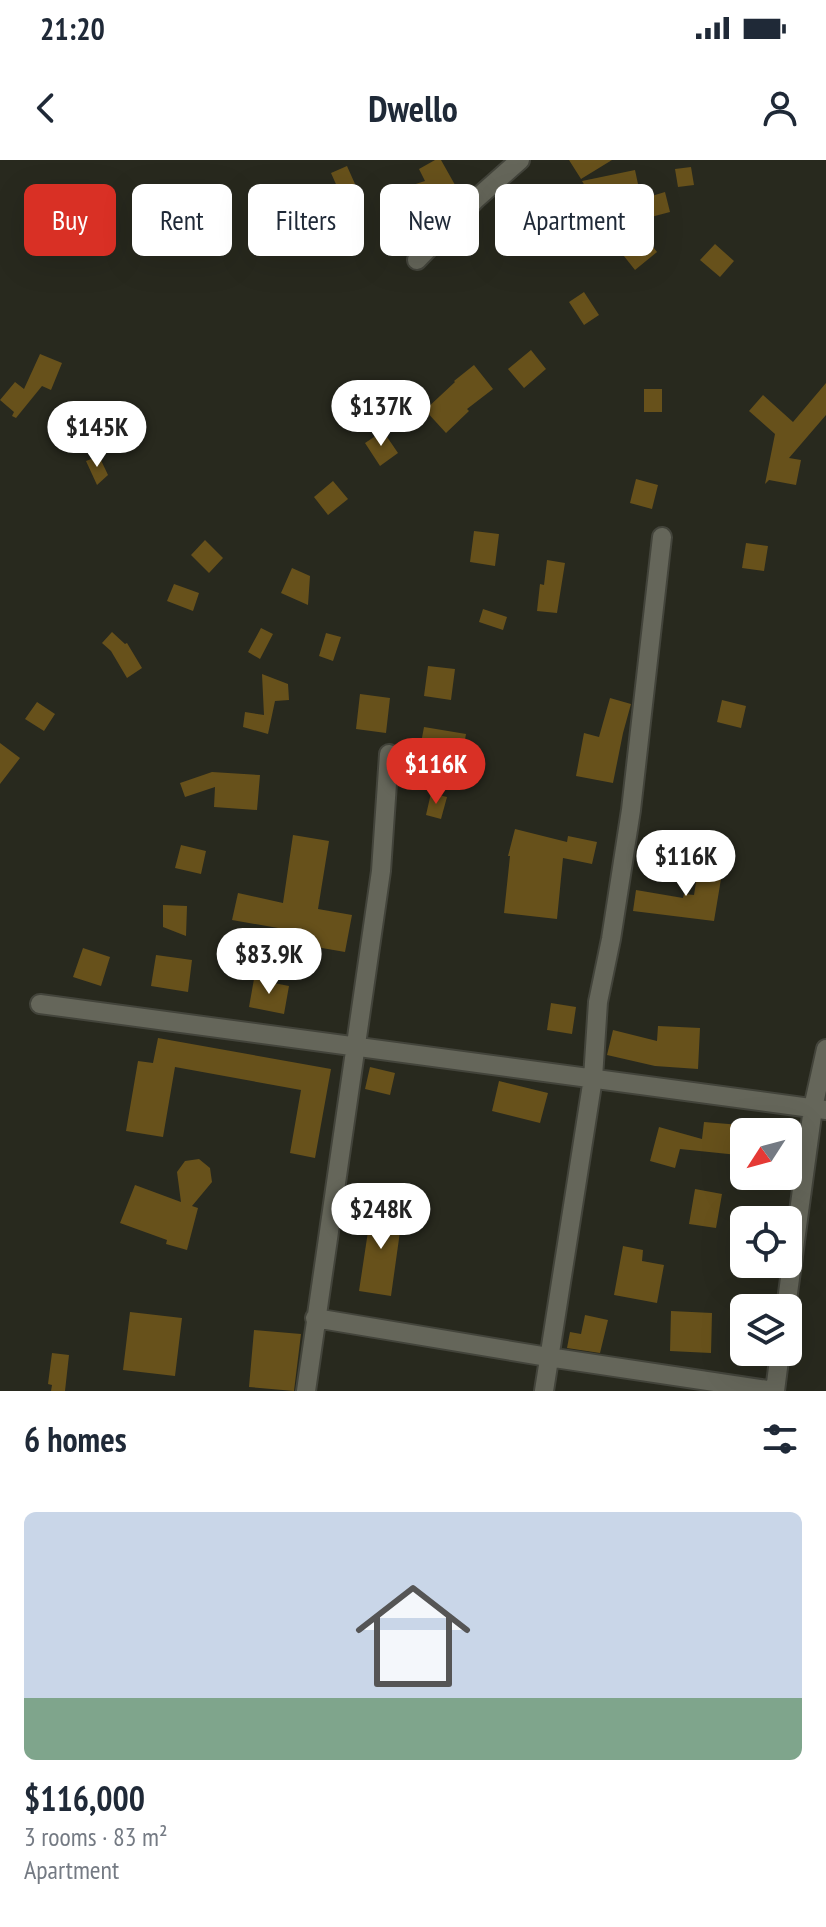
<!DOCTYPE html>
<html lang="en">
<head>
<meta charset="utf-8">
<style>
	:root { --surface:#fff; --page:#f2f2f3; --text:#1f2937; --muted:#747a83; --line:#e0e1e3; --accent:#d93025 }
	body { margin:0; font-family:"PT Sans Narrow",sans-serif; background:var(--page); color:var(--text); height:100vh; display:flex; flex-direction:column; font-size:30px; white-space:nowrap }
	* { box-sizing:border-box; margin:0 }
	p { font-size:26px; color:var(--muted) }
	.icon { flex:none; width:44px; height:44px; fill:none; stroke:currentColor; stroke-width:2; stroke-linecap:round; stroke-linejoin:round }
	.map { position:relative; height:1231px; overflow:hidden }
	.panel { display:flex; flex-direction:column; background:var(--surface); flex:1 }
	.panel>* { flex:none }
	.banner { position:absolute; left:24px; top:24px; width:778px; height:72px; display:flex; gap:16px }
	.needle { width:52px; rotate:234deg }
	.buttons { position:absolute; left:730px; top:958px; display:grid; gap:16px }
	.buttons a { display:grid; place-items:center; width:72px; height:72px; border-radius:12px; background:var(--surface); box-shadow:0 8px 32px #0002; font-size:40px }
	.price { position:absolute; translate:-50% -68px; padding:0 18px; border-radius:28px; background:#fff; color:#222; font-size:26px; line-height:52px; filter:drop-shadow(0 2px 4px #0008) }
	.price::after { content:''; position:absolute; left:50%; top:48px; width:24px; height:18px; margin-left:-12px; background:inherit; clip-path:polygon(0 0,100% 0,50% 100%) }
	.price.active { background:var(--accent); color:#fff }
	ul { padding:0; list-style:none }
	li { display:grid; align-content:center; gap:16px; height:424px; padding:0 24px }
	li+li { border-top:2px solid var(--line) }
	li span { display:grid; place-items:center; height:248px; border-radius:12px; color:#555 }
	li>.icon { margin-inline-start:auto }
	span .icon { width:144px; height:144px; fill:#fffc; stroke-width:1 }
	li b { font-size:34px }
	h2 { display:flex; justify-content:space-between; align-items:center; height:96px; padding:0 24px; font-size:34px }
	.chip { padding:0 28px; border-radius:12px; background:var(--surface); box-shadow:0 8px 32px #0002; font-size:28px; line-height:72px }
	.chip.active { background:var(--accent); color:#fff }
	.status { display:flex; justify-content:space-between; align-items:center; height:56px; padding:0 40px; background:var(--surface); direction:ltr }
	.status svg { height:22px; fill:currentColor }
	header { display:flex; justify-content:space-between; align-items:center; height:104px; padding:0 24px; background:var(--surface); font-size:36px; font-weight:600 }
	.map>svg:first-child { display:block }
	.building { fill:#67511b }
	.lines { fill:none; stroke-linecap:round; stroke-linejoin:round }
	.street-casing { stroke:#43443b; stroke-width:22 }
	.street { stroke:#65665a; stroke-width:18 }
</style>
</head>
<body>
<div class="status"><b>21:20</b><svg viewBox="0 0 49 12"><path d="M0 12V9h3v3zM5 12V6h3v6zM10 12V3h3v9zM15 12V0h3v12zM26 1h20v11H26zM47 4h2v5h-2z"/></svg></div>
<header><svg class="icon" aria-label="back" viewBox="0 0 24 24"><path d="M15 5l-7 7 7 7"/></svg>Dwello<svg class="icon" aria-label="person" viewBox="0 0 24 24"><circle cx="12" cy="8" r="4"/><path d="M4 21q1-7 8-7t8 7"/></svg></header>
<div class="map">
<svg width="826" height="1231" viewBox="0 0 826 1231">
	<rect width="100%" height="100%" fill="#28291e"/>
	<path class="building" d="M 435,0 L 441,0 L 459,32 L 438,44 L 432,32 L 402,43 L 397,30 L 425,21 L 419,9 Z
		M 569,0 L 612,0 L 581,19 Z
		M 347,6 L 355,24 L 339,31 L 331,13 Z
		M 691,7 L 694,25 L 678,27 L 675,9 Z
		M 635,10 L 642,43 L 609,50 L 613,56 L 589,73 L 569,44 L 588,31 L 582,21 Z
		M 665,32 L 670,52 L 651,57 L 645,38 Z
		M 290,45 L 296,57 L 282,65 L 275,53 Z
		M 642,73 L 657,92 L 635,110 L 620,91 Z
		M 715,84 L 734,101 L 720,117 L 700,100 Z
		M 584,132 L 599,155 L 584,165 L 569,142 Z
		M 531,190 L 546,209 L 524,228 L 508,209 Z
		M 40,194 L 62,203 L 51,230 L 42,226 L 16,258 L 12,256 L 14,252 L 0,240 L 15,222 L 24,229 Z
		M 474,205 L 493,229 L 467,249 L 469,251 L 446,273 L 425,250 L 455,222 L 454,221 Z
		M 826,223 L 826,255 L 789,298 L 801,300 L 796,325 L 769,320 L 765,324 L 775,274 L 749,251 L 763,235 L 793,262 Z
		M 644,229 L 662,229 L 662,252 L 644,252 Z
		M 383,271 L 398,293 L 380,306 L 365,283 Z
		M 99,296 L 108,315 L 97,325 L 86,301 Z
		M 636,319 L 658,325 L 652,349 L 630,343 Z
		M 333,321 L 348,339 L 328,355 L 314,337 Z
		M 474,371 L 499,374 L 495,406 L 470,402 Z
		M 205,380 L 223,398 L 209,413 L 191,395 Z
		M 746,383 L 768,386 L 764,411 L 742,408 Z
		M 547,400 L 565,403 L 557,453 L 537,451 L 540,424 L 544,425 Z
		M 292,408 L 310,416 L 308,445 L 281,433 Z
		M 174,424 L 199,433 L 193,451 L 167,441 Z
		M 483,449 L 507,457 L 503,470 L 479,462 Z
		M 261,468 L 273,474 L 260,499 L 248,492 Z
		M 112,472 L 125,484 L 127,483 L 142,508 L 127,518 L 111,491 L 102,483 Z
		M 326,473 L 341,477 L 333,501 L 319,496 Z
		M 428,506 L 455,509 L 451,540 L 424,536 Z
		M 262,514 L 288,524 L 289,540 L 275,541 L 268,574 L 243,567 L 245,552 L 264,555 Z
		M 360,534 L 390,538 L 386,573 L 356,569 Z
		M 610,538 L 631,544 L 623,573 L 613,623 L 576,616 L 584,573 L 599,577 Z
		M 722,540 L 746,546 L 741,568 L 717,562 Z
		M 37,542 L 55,554 L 44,571 L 25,559 Z
		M 424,567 L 466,574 L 461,602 L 419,594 Z
		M 0,583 L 20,598 L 0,624 Z
		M 212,612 L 260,615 L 257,650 L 214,647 L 215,627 L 185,637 L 180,623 Z
		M 431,633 L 447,637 L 441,659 L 426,655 Z
		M 515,669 L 567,682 L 568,676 L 597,682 L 592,704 L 563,698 L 557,759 L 504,753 L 510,696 L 508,696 Z
		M 293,675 L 329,681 L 318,749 L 352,755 L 345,792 L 299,784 L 301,772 L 232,760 L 238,733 L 283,743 Z
		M 181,685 L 206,691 L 201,714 L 175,708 Z
		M 699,703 L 723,707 L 714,761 L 633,751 L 636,730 L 683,738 L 684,734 L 694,735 Z
		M 163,745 L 187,746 L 186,776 L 163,767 Z
		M 83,788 L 110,797 L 101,826 L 73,817 Z
		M 156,795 L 192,800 L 188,832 L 151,826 Z
		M 254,819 L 289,826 L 284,854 L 249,847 Z
		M 551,843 L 576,847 L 572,874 L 547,870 Z
		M 658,866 L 700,868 L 698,909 L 655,906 L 607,895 L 613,870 L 657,881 Z
		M 158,878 L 331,909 L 315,998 L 290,993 L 301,930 L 175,907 L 163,977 L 126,971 L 138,901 L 153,903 Z
		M 370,907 L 395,913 L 390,935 L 365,929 Z
		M 499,921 L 548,933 L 540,963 L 492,951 Z
		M 704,962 L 741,965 L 738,995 L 680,989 L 675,1008 L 650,1001 L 659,967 L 702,979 Z
		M 199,999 L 210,1008 L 212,1022 L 192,1046 L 198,1048 L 187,1090 L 166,1084 L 167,1080 L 120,1063 L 135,1025 L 181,1042 L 177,1012 L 185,1001 Z
		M 695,1029 L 722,1034 L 716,1068 L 689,1064 Z
		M 372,1045 L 403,1050 L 391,1136 L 359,1131 Z
		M 623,1086 L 643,1090 L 642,1101 L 664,1105 L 657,1143 L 614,1135 Z
		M 671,1151 L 712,1153 L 711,1193 L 670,1191 Z
		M 130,1152 L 182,1158 L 175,1216 L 123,1210 Z
		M 585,1155 L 608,1160 L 600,1193 L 567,1188 L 570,1172 L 581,1174 Z
		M 254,1170 L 301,1174 L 294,1231 L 249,1227 Z
		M 52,1193 L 69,1195 L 65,1231 L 51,1231 L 52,1225 L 48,1224 Z"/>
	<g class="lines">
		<defs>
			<path id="street" d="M 417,100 L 476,39 L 520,0
				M 40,844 L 826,950
				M 786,1148 L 813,948 L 826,889
				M 315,1158 L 548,1197 L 774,1231
				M 306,1231 L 381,711 L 389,594
				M 544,1231 L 593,918 L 598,842 L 611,779 L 631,650 L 662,377
				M 775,1231 L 780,1192"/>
		</defs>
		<use href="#street" class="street-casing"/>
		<use href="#street" class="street"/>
	</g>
</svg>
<div class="buttons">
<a><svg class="needle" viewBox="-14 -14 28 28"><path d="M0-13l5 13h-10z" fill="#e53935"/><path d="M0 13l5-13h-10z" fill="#747a83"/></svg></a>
<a><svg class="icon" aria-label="locate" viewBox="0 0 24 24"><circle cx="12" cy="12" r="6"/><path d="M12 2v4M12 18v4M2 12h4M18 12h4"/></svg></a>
<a><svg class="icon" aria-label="layers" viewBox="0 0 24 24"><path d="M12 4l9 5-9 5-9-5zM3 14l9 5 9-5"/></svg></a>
</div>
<b class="price" style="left:381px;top:288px">$137K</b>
<b class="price" style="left:97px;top:309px">$145K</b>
<b class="price active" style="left:436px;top:646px">$116K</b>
<b class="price" style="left:686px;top:738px">$116K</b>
<b class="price" style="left:269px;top:836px">$83.9K</b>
<b class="price" style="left:381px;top:1091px">$248K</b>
<div class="banner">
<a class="chip active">Buy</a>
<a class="chip">Rent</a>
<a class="chip">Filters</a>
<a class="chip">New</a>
<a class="chip">Apartment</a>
</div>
</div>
<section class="panel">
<h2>6 homes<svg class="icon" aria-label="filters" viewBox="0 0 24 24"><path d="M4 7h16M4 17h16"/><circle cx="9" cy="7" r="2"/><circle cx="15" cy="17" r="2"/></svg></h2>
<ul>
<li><span style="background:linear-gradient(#c9d6e8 75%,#7fa58c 0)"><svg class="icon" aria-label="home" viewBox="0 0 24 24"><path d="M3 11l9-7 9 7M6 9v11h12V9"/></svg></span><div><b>$116,000</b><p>3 rooms · 83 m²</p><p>Apartment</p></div></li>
</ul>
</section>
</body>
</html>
